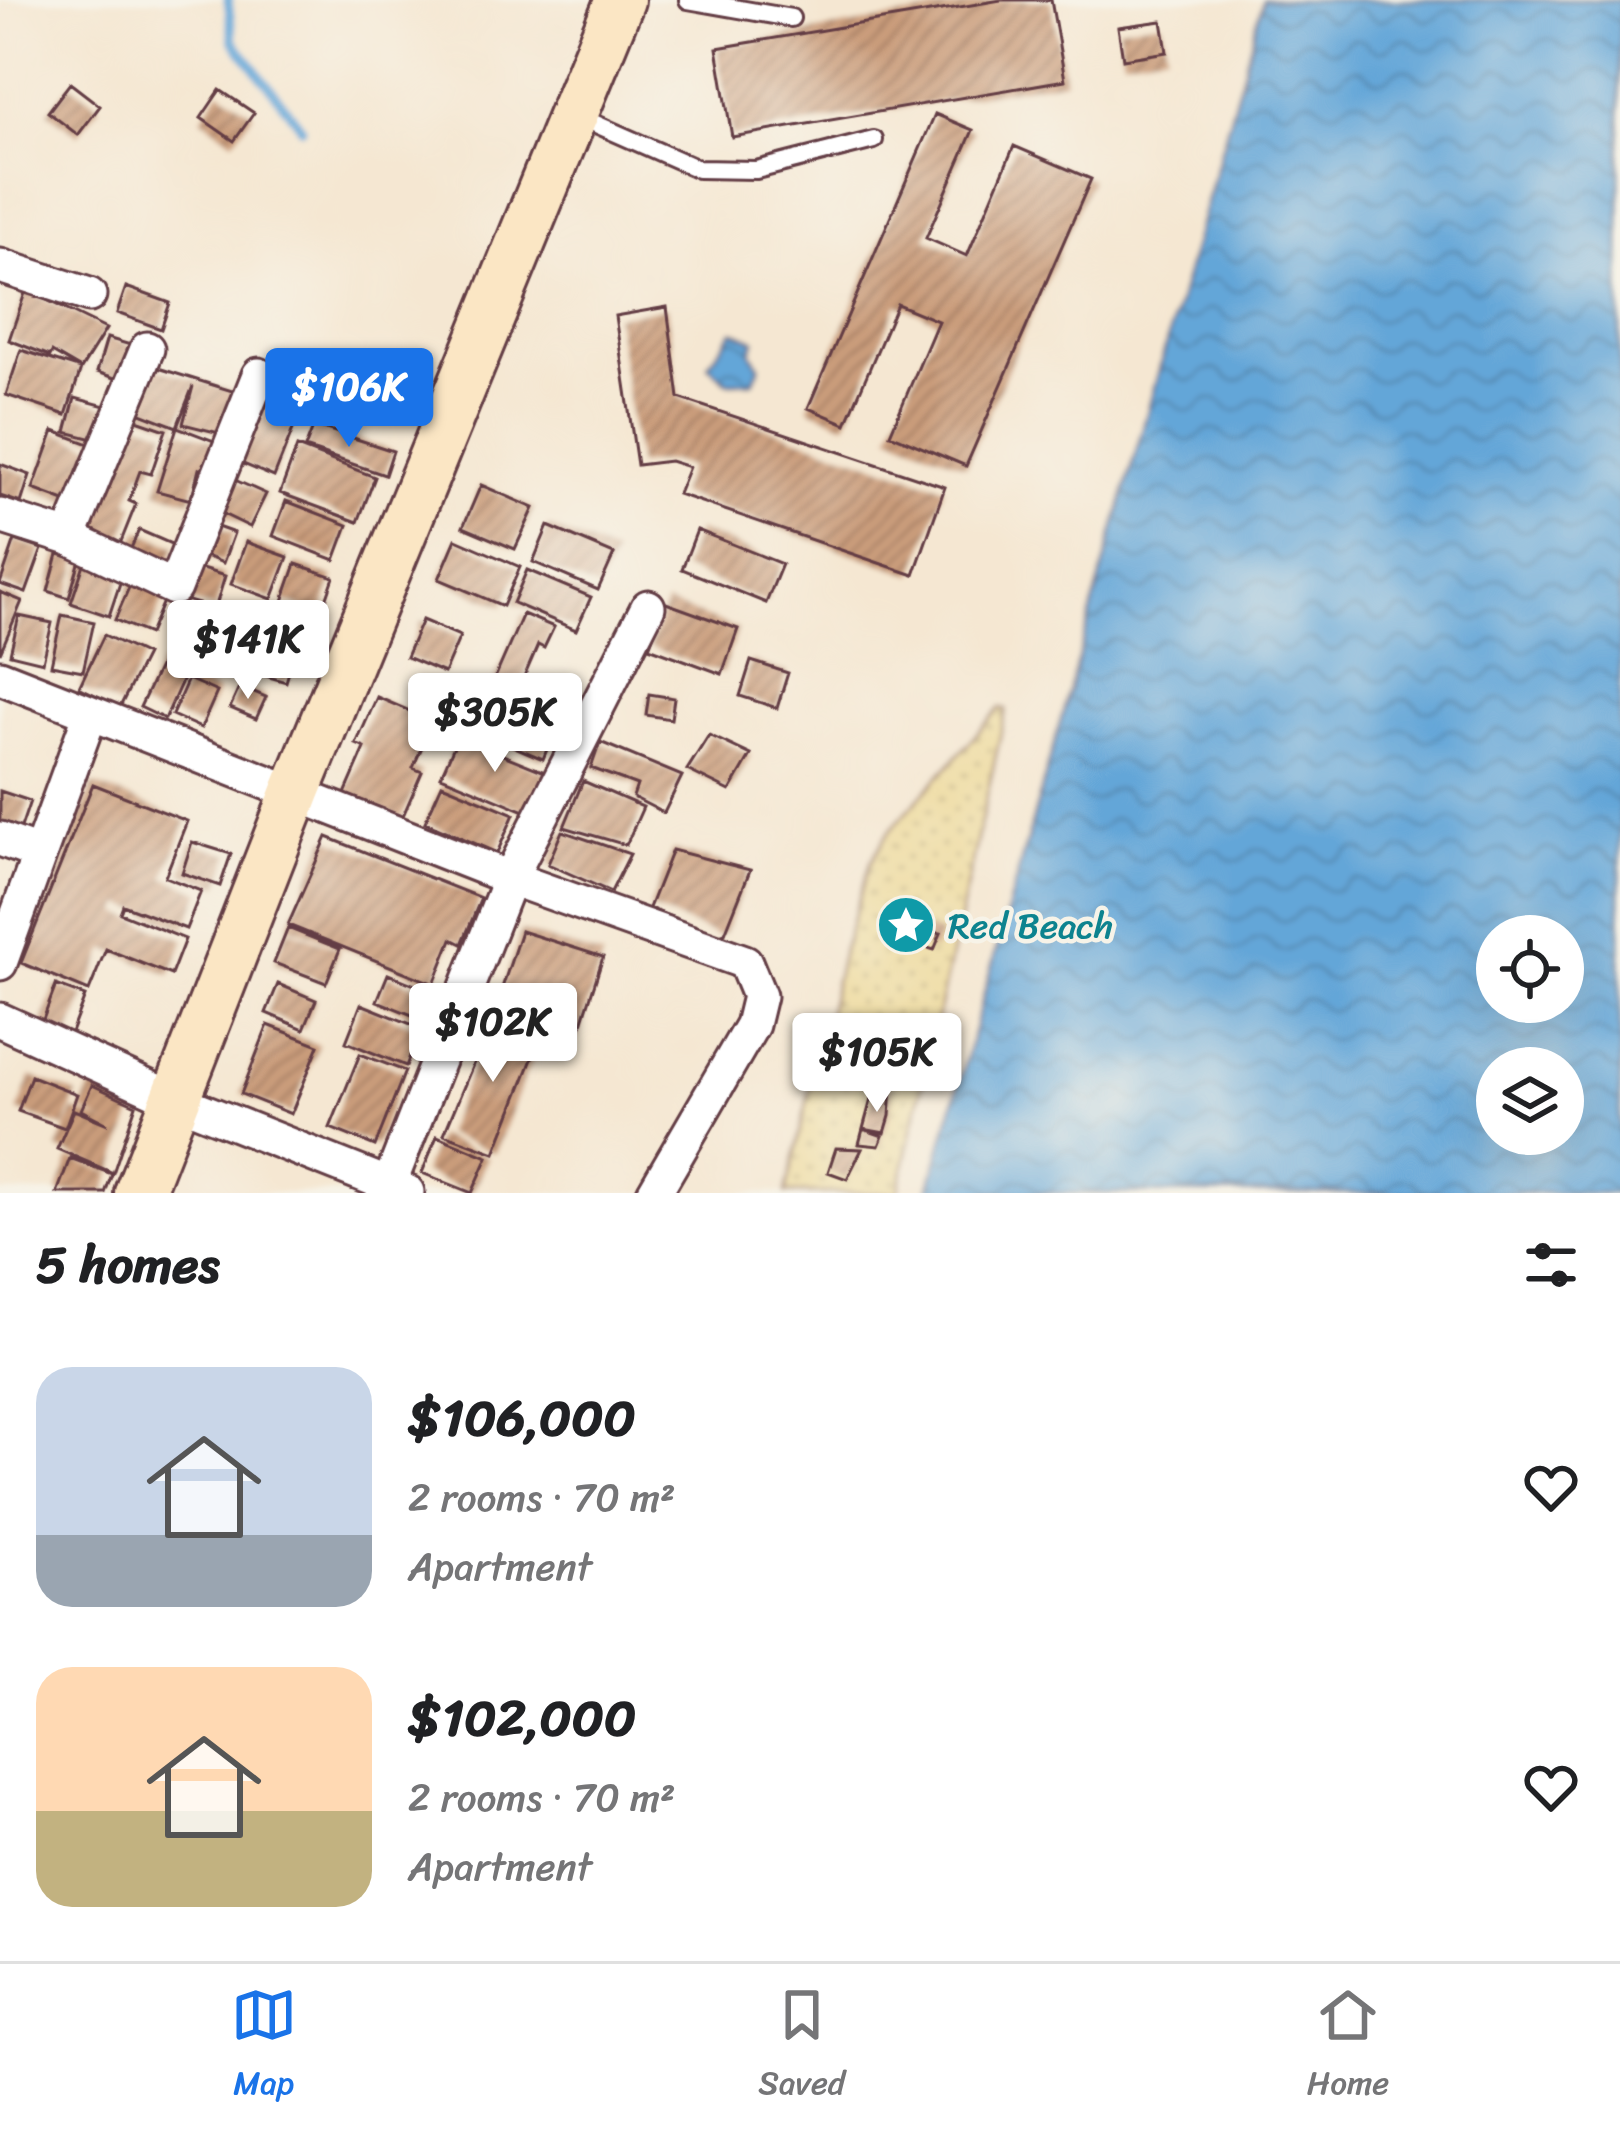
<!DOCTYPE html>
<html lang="en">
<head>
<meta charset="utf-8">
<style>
	:root { --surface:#fff; --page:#f6f6f6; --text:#202124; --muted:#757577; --line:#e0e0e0; --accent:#1a73e8 }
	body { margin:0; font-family:Sriracha,sans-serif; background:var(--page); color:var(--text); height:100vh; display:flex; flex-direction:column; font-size:45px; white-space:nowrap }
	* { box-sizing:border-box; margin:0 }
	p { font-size:39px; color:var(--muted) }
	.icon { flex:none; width:66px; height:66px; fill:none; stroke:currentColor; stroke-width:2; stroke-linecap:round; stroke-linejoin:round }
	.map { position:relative; height:1193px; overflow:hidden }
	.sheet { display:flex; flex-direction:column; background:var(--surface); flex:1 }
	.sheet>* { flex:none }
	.tools { position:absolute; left:1476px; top:915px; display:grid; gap:24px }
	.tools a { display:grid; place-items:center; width:108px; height:108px; border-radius:50%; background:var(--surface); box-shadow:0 12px 48px #0002; font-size:60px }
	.price { position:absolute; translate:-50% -102px; padding:0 27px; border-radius:12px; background:#fff; color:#222; font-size:39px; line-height:78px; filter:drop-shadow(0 3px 6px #0008) }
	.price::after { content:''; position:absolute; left:50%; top:72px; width:36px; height:27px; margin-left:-18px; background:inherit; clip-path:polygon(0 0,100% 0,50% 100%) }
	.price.selected { background:var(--accent); color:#fff }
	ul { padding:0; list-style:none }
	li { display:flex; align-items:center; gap:36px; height:300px; padding:0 36px }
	li span { display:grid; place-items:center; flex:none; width:336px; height:240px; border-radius:36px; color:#555 }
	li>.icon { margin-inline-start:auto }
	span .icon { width:144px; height:144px; fill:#fffc; stroke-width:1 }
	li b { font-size:51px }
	h2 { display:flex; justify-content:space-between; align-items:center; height:144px; padding:0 36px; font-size:51px }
	.tabs { display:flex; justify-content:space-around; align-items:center; height:168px; border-top:3px solid var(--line); background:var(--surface); font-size:33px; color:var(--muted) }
	.tabs a { display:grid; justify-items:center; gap:6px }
	.tabs .selected { color:var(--accent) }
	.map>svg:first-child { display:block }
	.sand { fill:url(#sand-dots); stroke:#9c7c64; stroke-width:3 }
	.water { fill:url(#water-waves); stroke:#576282; stroke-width:3; fill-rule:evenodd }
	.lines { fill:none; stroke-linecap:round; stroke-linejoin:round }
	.stream { stroke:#64a6d8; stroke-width:9 }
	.building { fill:url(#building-hatch) }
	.lane-casing { stroke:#643d44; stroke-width:22 }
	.street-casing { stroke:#643d44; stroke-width:39 }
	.secondary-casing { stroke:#643d44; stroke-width:54 }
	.lane { stroke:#fff; stroke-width:16 }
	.street { stroke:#fff; stroke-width:33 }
	.secondary { stroke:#fbe6c4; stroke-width:48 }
	.labels { text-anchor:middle; stroke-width:9; stroke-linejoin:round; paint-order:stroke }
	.culture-label { font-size:36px; fill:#0d838f; stroke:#f7f3e8; text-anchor:start }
</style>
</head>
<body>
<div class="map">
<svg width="1620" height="1193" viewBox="0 0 1620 1193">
	<defs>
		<pattern id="sand-dots" width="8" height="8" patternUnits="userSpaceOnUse" patternTransform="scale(3)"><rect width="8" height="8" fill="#eeda9e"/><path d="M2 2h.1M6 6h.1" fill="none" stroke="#cebb88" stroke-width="1.8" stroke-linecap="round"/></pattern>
		<pattern id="water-waves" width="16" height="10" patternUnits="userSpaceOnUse" patternTransform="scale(3)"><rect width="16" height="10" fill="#64a6d8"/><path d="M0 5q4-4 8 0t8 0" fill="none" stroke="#5487af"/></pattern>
		<pattern id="building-hatch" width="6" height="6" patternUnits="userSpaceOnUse" patternTransform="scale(3)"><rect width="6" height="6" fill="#ca9d7b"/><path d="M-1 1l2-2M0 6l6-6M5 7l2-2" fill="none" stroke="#a67f65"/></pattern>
	</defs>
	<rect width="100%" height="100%" fill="#f7f3e8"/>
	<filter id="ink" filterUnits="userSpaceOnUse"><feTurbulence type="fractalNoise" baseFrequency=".00833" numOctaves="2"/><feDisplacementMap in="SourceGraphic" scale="24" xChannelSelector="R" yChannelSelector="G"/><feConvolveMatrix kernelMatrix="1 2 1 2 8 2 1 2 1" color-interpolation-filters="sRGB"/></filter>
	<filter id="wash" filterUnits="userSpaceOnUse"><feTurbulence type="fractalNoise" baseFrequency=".004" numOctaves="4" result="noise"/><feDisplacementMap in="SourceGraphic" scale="48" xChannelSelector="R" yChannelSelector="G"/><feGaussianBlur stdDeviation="2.7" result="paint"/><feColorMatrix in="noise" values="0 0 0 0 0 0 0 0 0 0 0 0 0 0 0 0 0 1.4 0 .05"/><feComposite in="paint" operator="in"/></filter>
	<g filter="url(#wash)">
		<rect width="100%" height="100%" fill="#f5e7d2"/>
		<path class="sand" d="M 1000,708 L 1006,710 L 898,1193 L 786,1193 L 841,956 L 870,863 L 888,833 Z"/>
		<path class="water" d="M 1263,0 L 1620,0 L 1620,1193 L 928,1193 ZM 1563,936 L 1563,1002 L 1497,1002 L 1497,936 ZM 1563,1068 L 1563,1134 L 1497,1134 L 1497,1068 Z
			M 733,331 L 755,340 L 751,352 L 760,367 L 753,381 L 728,382 L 708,365 Z"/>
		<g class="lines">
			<path class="stream" d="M 228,0 L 233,40 L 302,128"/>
		</g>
		<g id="blocks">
			<path class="building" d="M 1001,0 L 1051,0 L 1065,80 L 732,137 L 717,48 Z
				M 1162,21 L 1167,52 L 1123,59 L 1118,27 Z
				M 70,83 L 100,106 L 78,135 L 48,112 Z
				M 220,90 L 254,113 L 234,141 L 201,118 Z
				M 935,114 L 973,130 L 926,238 L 967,256 L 1014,146 L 1091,179 L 966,466 L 890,434 L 938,321 L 897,304 L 846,424 L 808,408 Z
				M 126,287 L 170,303 L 161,329 L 117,313 Z
				M 26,290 L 106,329 L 81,369 L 52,352 L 50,356 L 9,340 Z
				M 667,307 L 679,398 L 945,487 L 914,575 L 678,494 L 689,467 L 670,461 L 637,465 L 615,316 Z
				M 107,338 L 134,346 L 124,381 L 97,372 Z
				M 21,350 L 81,369 L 66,415 L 6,395 Z
				M 155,367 L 242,394 L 231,436 L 183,424 L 193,386 L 177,427 L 217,442 L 205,472 L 199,469 L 191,500 L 157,491 L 177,427 L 138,412 Z
				M 263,394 L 301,409 L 274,477 L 236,461 Z
				M 75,398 L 109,407 L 101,441 L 66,432 Z
				M 131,418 L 166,430 L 151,474 L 140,471 L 129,501 L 136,504 L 120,544 L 88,530 Z
				M 314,425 L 393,451 L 385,475 L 305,448 Z
				M 54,431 L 95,446 L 70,503 L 33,489 Z
				M 297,447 L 375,477 L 358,522 L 280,493 Z
				M 0,464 L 30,475 L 21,503 L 0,496 Z
				M 235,480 L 266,494 L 250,527 L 219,512 Z
				M 481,485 L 534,508 L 515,549 L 463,527 Z
				M 286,501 L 348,525 L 335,560 L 273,536 Z
				M 206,523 L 234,533 L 223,563 L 195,552 Z
				M 548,526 L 614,554 L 598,590 L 533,562 Z
				M 139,530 L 176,546 L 166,569 L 129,553 Z
				M 697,530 L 782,564 L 766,603 L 682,569 Z
				M 456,539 L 520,567 L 503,606 L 439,579 Z
				M 15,540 L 42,549 L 26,593 L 0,584 Z
				M 246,542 L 288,557 L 272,599 L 231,584 Z
				M 58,554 L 80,560 L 69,598 L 48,591 Z
				M 86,558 L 124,571 L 109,616 L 71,603 Z
				M 296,564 L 334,577 L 321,614 L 283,601 Z
				M 195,567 L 225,576 L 215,609 L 185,600 Z
				M 527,570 L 591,597 L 576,630 L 513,603 Z
				M 133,578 L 167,592 L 149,634 L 115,620 Z
				M 0,592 L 22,601 L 0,653 Z
				M 666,603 L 738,629 L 722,674 L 649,647 Z
				M 262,609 L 315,621 L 309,645 L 257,634 Z
				M 523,614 L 554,627 L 544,648 L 538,645 L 515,698 L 491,687 Z
				M 62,615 L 94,622 L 83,671 L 51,665 Z
				M 19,616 L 52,623 L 43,662 L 10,654 Z
				M 422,620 L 460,636 L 444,673 L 406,657 Z
				M 245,633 L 296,648 L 286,682 L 234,667 Z
				M 104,635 L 146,655 L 120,707 L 79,687 Z
				M 751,661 L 788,673 L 777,708 L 740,696 Z
				M 161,663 L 185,674 L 165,719 L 140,707 Z
				M 188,679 L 217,692 L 201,728 L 172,715 Z
				M 240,686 L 266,697 L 256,719 L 230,708 Z
				M 649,694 L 674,698 L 671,719 L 646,715 Z
				M 377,697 L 433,721 L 413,768 L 422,772 L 402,818 L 345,794 L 365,748 L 356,744 Z
				M 491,697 L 557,725 L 543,759 L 477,731 Z
				M 709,735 L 751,755 L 730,791 L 687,770 Z
				M 458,737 L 550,774 L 532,814 L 441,776 Z
				M 600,742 L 682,776 L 664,813 L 633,797 L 637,785 L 591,768 Z
				M 583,781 L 643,807 L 626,845 L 564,827 Z
				M 93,784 L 187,821 L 165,877 L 201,891 L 186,929 L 123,905 L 120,913 L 185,939 L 171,975 L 106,949 L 89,991 L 21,963 Z
				M 442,784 L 514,814 L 497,853 L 425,822 Z
				M 0,791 L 30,801 L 18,836 L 0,830 Z
				M 562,831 L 630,854 L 611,892 L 548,864 Z
				M 327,837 L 481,898 L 462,944 L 452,939 L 434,984 L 288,925 Z
				M 192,842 L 231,854 L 220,886 L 182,873 Z
				M 672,850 L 750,870 L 725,933 L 717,936 L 649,908 Z
				M 288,928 L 340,949 L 326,983 L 274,963 Z
				M 918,928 L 941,933 L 934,950 L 909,942 Z
				M 521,931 L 603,957 L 577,1039 L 494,1012 Z
				M 388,974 L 442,996 L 432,1023 L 377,1001 Z
				M 278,984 L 316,1000 L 304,1029 L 266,1013 Z
				M 56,985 L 85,996 L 70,1035 L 41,1025 Z
				M 361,1004 L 421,1028 L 406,1066 L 346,1042 Z
				M 493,1017 L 541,1036 L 495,1153 L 444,1134 Z
				M 268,1025 L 319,1045 L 291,1114 L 241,1094 Z
				M 360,1054 L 405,1071 L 375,1146 L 330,1128 Z
				M 31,1076 L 77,1094 L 65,1128 L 18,1111 Z
				M 876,1081 L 892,1087 L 890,1116 L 885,1133 L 863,1129 L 883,1136 L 879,1146 L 859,1144 L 863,1129 L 872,1096 Z
				M 92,1085 L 136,1105 L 113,1173 L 57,1149 L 74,1110 L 108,1124 L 81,1110 Z
				M 437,1136 L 488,1157 L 472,1193 L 422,1173 Z
				M 836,1148 L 862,1149 L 847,1179 L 828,1172 Z
				M 70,1158 L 112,1174 L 105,1193 L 57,1193 Z"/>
		</g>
	</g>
	<g filter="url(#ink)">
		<use href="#blocks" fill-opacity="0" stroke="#643d44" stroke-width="3"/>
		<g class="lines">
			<defs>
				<path id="lane" d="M 688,0 L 791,18
					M 580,117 L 698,169 L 756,170 L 874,140"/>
				<path id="street" d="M 0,266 L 89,295
					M 0,516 L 69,538 L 174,588 L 259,375
					M 69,538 L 147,349
					M 0,677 L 510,878 L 745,962 L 759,996 L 752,1025 L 654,1193
					M 0,839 L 38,853
					M 0,963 L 90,715
					M 0,1020 L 176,1100 L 407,1192
					M 389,1185 L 510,878 L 648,607"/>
				<path id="secondary" d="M 139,1193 L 297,789 L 620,0"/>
			</defs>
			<use href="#lane" class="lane-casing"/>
			<use href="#street" class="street-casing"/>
			<use href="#secondary" class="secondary-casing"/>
			<use href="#lane" class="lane"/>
			<use href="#street" class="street"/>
			<use href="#secondary" class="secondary"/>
		</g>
	</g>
	<defs>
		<symbol id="sight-disc" viewBox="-11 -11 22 22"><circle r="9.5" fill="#0f9aa8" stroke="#f7f3e8"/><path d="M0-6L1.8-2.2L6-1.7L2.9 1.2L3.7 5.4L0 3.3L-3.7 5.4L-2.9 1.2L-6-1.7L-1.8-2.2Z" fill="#fff"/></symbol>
	</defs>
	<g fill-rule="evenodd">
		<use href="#sight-disc" x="873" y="892" width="66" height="66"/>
	</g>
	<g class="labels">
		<g class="culture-label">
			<text x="948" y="938">Red Beach</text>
		</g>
	</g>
</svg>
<div class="tools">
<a><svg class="icon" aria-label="locate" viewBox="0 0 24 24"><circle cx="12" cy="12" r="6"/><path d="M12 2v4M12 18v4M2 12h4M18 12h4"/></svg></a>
<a><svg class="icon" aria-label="layers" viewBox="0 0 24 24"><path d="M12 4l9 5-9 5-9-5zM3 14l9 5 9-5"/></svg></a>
</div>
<b class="price selected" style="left:349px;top:450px">$106K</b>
<b class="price" style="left:248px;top:702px">$141K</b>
<b class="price" style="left:495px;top:775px">$305K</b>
<b class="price" style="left:493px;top:1085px">$102K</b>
<b class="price" style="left:877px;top:1115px">$105K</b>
</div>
<section class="sheet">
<h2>5 homes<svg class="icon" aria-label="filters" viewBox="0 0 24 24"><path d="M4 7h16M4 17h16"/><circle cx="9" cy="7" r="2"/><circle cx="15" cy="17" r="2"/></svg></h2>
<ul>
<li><span style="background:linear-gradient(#c9d6e8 70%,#9aa5b1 0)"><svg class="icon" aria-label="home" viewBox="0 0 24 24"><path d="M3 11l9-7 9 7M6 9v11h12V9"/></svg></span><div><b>$106,000</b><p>2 rooms · 70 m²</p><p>Apartment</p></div><svg class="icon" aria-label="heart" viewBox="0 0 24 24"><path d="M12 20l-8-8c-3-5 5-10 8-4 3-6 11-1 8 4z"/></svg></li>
<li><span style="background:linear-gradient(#ffd9b3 60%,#c2b280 0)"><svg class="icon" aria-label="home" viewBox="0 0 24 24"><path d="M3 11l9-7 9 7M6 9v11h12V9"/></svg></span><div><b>$102,000</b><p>2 rooms · 70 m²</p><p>Apartment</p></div><svg class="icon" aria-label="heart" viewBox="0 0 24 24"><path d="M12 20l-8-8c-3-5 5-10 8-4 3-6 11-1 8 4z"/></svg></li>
</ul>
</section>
<nav class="tabs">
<a class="selected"><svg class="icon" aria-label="map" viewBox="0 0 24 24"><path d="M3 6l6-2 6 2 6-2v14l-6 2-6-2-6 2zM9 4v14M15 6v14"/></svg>Map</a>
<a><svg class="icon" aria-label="saved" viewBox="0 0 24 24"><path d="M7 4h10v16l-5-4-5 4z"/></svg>Saved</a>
<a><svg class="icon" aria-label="home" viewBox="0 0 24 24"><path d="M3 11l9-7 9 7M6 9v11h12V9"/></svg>Home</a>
</nav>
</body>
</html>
